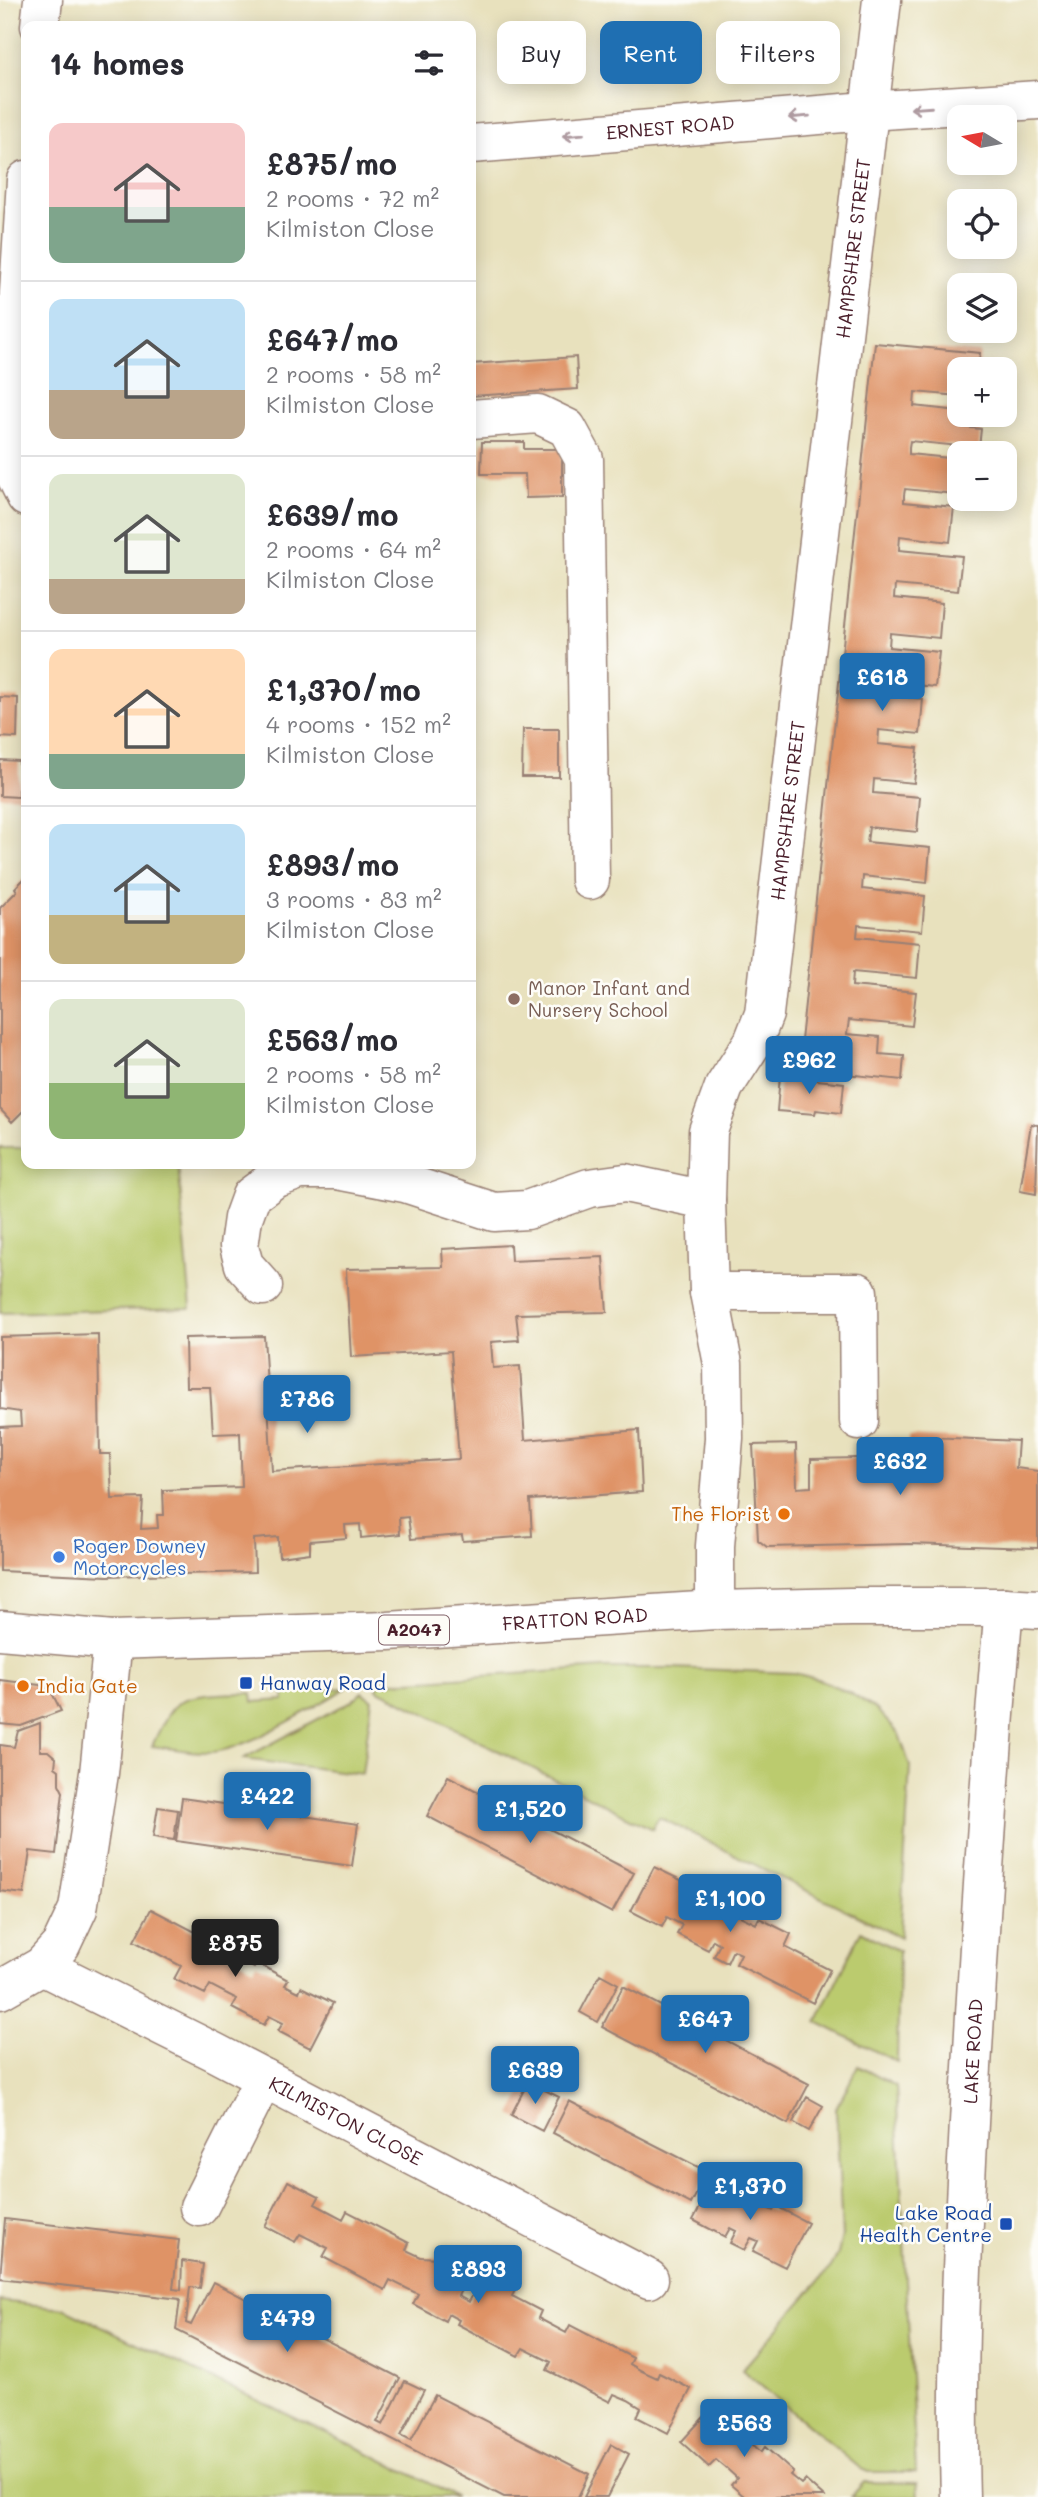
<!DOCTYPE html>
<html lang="en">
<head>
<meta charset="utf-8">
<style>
	:root { --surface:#fff; --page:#f2f2f3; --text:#2b2b33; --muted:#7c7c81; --line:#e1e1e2; --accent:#1f6fb2 }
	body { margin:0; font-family:Mali,sans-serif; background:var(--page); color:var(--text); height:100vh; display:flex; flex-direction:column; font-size:26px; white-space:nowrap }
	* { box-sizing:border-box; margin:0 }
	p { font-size:23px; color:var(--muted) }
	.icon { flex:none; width:38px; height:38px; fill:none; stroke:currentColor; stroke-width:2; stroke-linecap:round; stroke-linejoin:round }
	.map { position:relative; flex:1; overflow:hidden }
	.drawer { position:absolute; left:21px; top:21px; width:455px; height:1148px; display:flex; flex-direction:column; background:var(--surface); border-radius:14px; box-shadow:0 4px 18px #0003 }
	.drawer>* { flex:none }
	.banner { position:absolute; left:497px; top:21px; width:436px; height:63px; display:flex; gap:14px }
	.needle { width:46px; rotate:280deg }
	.controls { position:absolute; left:947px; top:105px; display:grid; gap:14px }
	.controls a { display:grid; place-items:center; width:70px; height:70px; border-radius:14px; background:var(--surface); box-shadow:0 4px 18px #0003; font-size:35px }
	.price { position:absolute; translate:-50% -60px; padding:0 16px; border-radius:7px; background:var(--accent); color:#fff; font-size:23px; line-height:46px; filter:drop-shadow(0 2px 4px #0008) }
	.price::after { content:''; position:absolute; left:50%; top:42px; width:21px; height:16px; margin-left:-10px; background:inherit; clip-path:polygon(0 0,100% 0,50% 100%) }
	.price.active { background:#222; color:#fff }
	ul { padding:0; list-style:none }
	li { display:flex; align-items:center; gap:21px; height:175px; padding:0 28px }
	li+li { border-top:2px solid var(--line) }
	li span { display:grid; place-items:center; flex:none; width:196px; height:140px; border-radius:14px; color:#555 }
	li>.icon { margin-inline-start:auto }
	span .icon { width:84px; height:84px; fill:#fffc; stroke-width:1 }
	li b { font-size:30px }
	h2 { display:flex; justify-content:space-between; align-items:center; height:84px; padding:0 28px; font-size:30px }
	.pill { padding:0 24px; border-radius:14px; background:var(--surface); box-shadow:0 4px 18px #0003; font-size:24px; line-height:63px }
	.pill.active { background:var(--accent); color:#fff }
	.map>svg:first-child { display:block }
	.green { fill:#bbcb6e; stroke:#82754c; stroke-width:2 }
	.building { fill:#df9366 }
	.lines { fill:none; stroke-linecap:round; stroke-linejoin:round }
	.minor-casing { stroke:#998074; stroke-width:41 }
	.major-casing { stroke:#998074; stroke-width:41 }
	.minor { stroke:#fff; stroke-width:38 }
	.major { stroke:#fff; stroke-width:38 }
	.oneway { stroke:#ae9aa0 }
	.education-dot { fill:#8d6e63; stroke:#fdfcf7; stroke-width:2.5 }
	.food-dot { fill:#e8710a; stroke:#fdfcf7; stroke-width:2.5 }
	.shop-dot { fill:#3f7fe0; stroke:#fdfcf7; stroke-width:2.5 }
	.transit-dot { fill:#1a4fb4; stroke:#fdfcf7; stroke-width:2.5 }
	.labels { text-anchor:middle; stroke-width:5; stroke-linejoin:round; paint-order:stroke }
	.shield { fill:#fdfcf7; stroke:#806168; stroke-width:2 }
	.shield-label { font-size:18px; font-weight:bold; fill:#4a1f2b }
	.street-label { font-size:19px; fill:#4a1f2b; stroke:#fdfcf7 }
	.education-label { font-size:19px; fill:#785e54; stroke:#fdfcf7; text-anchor:start }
	.food-label { font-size:19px; fill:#c56008; stroke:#fdfcf7; text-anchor:end }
	.shop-label { font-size:19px; fill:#366cbe; stroke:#fdfcf7; text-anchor:start }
	.transit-label { font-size:19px; fill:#164399; stroke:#fdfcf7; text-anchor:start }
</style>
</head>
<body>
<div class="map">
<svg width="1038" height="2497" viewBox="0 0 1038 2497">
	<rect width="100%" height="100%" fill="#fdfcf7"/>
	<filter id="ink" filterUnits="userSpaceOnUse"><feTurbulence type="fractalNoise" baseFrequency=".0143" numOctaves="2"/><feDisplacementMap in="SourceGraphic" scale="14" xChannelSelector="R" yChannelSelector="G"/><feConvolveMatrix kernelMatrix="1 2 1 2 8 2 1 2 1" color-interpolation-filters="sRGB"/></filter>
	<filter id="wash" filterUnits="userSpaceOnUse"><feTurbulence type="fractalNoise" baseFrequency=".00686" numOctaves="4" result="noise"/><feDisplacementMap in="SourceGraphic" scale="28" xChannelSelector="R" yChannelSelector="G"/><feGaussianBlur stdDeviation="1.57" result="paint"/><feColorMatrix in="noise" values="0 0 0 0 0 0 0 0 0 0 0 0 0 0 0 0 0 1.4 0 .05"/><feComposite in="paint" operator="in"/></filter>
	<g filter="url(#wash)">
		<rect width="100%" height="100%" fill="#e8e1bd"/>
		<path class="green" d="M 0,1148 L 26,1148 L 26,1164 L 178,1164 L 191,1308 L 0,1313 Z
			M 604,1668 L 672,1668 L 794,1673 L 821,1680 L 850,1693 L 877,1710 L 899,1734 L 910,1766 L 900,1937 L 659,1817 L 652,1829 L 377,1689 L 379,1683 Z
			M 347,1688 C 315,1706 245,1751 211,1752 C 192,1753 171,1748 152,1746 C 159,1732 165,1715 177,1704 C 190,1692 234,1694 252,1693 L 253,1702 L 284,1700 L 284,1691 Z
			M 362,1692 L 372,1699 L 362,1774 L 243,1759 L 352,1701 Z
			M 861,1931 L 899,1951 L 897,2062 L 817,2022 Z
			M 858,2066 L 896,2086 L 916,2472 L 868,2472 L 861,2469 L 742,2370 L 831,2267 L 838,2254 L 842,2236 L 836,2109 Z
			M 0,2301 L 63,2308 L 373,2455 L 456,2497 L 0,2497 Z
			M 864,2482 L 917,2483 L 918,2497 L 851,2497 Z"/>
		<g id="blocks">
			<path class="building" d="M 875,343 L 980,353 L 978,369 L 959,369 L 959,396 L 915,392 L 914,406 L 959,411 L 959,415 L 964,415 L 962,427 L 981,429 L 979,448 L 910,441 L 909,447 L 909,454 L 959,459 L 955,494 L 905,489 L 904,495 L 904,502 L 954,507 L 950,542 L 900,536 L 899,550 L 962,556 L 958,591 L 895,585 L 894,598 L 942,603 L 939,638 L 890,633 L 889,647 L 939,652 L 935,687 L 885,682 L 884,695 L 923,699 L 920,734 L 879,730 L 878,744 L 918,748 L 914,783 L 874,779 L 873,793 L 920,797 L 917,832 L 869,827 L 867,842 L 930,848 L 927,883 L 863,876 L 862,889 L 925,896 L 922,931 L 858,925 L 857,937 L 920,943 L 917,978 L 853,972 L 852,986 L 916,992 L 912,1026 L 849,1020 L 847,1034 L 880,1037 L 879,1054 L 904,1056 L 902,1080 L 798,1069 Z
				M 576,357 L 578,389 L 471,396 L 471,364 Z
				M 482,442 L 524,442 L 524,449 L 562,449 L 562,497 L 526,498 L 525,474 L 481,474 Z
				M 0,697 L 18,698 L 17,738 L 0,737 Z
				M 523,729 L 559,729 L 559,777 L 522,777 Z
				M 0,760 L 19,761 L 19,797 L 0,796 Z
				M 26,877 L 26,1108 L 12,1122 L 0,1109 L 0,908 L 17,891 L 15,888 Z
				M 780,1076 L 844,1083 L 841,1113 L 816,1110 L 815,1114 L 777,1111 Z
				M 1031,1124 L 1038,1125 L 1036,1194 L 1020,1191 Z
				M 510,1245 L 511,1261 L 603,1257 L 607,1312 L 516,1314 L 519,1340 L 491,1342 L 493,1368 L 520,1366 L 525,1440 L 639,1430 L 642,1492 L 530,1500 L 532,1536 L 463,1541 L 462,1535 L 411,1539 L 408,1517 L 399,1518 L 400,1534 L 361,1538 L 360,1524 L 345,1525 L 346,1538 L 310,1541 L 310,1553 L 279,1557 L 278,1537 L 254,1539 L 255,1572 L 107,1576 L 0,1571 L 0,1427 L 21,1426 L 20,1412 L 0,1409 L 0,1337 L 98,1334 L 100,1454 L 110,1454 L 112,1499 L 143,1498 L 141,1529 L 158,1528 L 157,1515 L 164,1515 L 163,1490 L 242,1487 L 240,1433 L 213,1434 L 210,1387 L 186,1387 L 185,1338 L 264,1336 L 272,1471 L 459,1459 L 451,1351 L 351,1357 L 346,1269 L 443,1267 L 442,1249 Z
				M 908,1436 L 1018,1441 L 1016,1468 L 1038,1471 L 1038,1548 L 909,1544 L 767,1547 L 758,1540 L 753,1445 L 796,1444 L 797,1488 L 811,1487 L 811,1459 L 908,1457 Z
				M 0,1680 L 40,1685 L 51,1691 L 61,1711 L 21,1726 L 0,1724 Z
				M 40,1723 L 40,1751 L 48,1751 L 56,1758 L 55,1767 L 59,1770 L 59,1784 L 63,1792 L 56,1854 L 30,1851 L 24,1894 L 0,1891 L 0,1745 L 14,1747 L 18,1731 Z
				M 448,1776 L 634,1873 L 612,1913 L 427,1816 Z
				M 182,1798 L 358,1824 L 352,1866 L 176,1841 Z
				M 158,1807 L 178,1810 L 174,1840 L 153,1837 Z
				M 654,1867 L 685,1882 L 682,1887 L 697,1895 L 701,1889 L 731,1904 L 728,1910 L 756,1924 L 759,1918 L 791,1934 L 785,1947 L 830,1970 L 813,2003 L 736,1964 L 741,1954 L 733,1950 L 727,1963 L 714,1956 L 720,1944 L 713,1940 L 708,1950 L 677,1934 L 682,1925 L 667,1917 L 662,1927 L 631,1911 Z
				M 151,1909 L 228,1949 L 226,1954 L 254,1968 L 257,1963 L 288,1980 L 285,1985 L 299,1992 L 301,1987 L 333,2003 L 310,2048 L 278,2031 L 283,2023 L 269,2016 L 264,2025 L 232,2008 L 237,1999 L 210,1985 L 205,1994 L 174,1979 L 181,1966 L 134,1941 Z
				M 600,1974 L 618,1984 L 598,2022 L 580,2012 Z
				M 623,1986 L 809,2084 L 788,2124 L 602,2027 Z
				M 528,2082 L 559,2097 L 542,2131 L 511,2115 Z
				M 807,2097 L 823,2106 L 809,2131 L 793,2122 Z
				M 569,2101 L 708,2172 L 691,2204 L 553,2133 Z
				M 717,2176 L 748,2192 L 746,2197 L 773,2211 L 776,2206 L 808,2223 L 785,2267 L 753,2251 L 758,2241 L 751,2238 L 744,2250 L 730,2243 L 736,2231 L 730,2228 L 725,2237 L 693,2220 Z
				M 288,2181 L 319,2197 L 315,2204 L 328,2211 L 343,2219 L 347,2211 L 409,2243 L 406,2250 L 421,2257 L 437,2258 L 468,2275 L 458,2296 L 469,2302 L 496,2249 L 507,2255 L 496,2276 L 517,2287 L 512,2296 L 541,2311 L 538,2318 L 566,2333 L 570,2325 L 633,2358 L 630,2364 L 642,2371 L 657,2378 L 659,2373 L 691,2389 L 668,2433 L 637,2417 L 641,2408 L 628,2400 L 614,2394 L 610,2402 L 547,2370 L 551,2362 L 523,2348 L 518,2356 L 457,2324 L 459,2320 L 448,2314 L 445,2321 L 413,2304 L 418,2294 L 390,2280 L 385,2290 L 323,2257 L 328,2248 L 300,2234 L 295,2242 L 265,2226 Z
				M 5,2219 L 179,2240 L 173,2289 L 181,2290 L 182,2261 L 203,2264 L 200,2288 L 190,2287 L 186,2323 L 191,2325 L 213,2282 L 400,2378 L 377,2422 L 383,2425 L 405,2381 L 424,2390 L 401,2435 L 411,2440 L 435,2395 L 589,2474 L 578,2497 L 504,2497 L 176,2330 L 180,2299 L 0,2278 Z
				M 715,2405 L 741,2428 L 738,2431 L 761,2452 L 765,2447 L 793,2472 L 790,2475 L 801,2484 L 805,2480 L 824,2497 L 745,2497 L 731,2485 L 737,2478 L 726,2468 L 716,2460 L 709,2467 L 681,2442 Z
				M 611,2444 L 629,2454 L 607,2497 L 584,2497 Z"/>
		</g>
	</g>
	<g filter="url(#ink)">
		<use href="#blocks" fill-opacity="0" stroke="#998074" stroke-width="2"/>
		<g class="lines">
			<defs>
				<g id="minor">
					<path d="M 40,26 L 43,0"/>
					<path id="s1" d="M 471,144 L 867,111 L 1038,100"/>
					<path d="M 26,180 L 10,437 L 12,468 L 26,497"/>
					<path d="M 471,419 L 538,414 L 567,428 L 584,459 L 590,880"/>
					<path d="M 263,1286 L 244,1265 L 239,1246 L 243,1218 L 251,1196 L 274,1179 L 300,1170 L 337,1170 L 405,1183 L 494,1212 L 527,1210 L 589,1188 L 625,1183 L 706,1200"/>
					<path d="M 709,1292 L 858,1292 L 859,1421"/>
					<path id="s2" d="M 715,1610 L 715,1546 L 724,1438 L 723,1364 L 709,1292 L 706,1200 L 708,1131 L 724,1087 L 753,1042 L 764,1014 L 882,0"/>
					<path id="s3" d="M 42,1966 L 214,2052 L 649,2279"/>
					<path d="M 0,1990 L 42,1966 L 61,1945 L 78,1909 L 99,1773 L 113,1640"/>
					<path d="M 199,2207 L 264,2078"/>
				</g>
				<g id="major">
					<path id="s4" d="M 0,1630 L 113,1640 L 388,1631 L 715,1610 L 851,1607 L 1004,1607 L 1038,1609"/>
					<path id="s5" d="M 960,2497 C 956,2366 963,2235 970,2104 C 979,1938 989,1772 1004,1607"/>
				</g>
			</defs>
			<use href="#minor" class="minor-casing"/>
			<use href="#major" class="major-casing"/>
			<use href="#minor" class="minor"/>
			<use href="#major" class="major"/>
		</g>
		<defs><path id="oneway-shaft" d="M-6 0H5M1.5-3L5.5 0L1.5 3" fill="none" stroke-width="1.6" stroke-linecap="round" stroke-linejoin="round" transform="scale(1.75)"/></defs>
		<g class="oneway">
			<use href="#oneway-shaft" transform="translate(921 108) rotate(176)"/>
			<use href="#oneway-shaft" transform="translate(799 117) rotate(175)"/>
			<use href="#oneway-shaft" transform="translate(573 135) rotate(175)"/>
		</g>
	</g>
	<circle class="education-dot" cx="514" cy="999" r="7"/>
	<g class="food-dot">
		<circle cx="784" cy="1514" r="7"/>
		<circle cx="23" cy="1686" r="7"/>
	</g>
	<circle class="shop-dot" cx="59" cy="1557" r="7"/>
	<g class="transit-dot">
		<rect x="239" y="1676" width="14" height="14" rx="3.5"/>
		<rect x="999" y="2217" width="14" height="14" rx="3.5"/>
	</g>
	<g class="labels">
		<rect class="shield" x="379" y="1615.5" width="70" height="29" rx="5"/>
		<g class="shield-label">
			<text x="414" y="1636">A2047</text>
		</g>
		<g class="street-label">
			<text dy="7" stroke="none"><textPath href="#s1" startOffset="200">ERNEST ROAD</textPath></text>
			<text dy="7" stroke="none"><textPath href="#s2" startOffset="1382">HAMPSHIRE STREET</textPath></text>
			<text dy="7" stroke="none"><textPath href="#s2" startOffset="816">HAMPSHIRE STREET</textPath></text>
			<text dy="7" stroke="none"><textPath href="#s4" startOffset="576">FRATTON ROAD</textPath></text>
			<text dy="7" stroke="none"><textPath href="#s5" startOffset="446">LAKE ROAD</textPath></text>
			<text dy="7" stroke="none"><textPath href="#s3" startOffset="341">KILMISTON CLOSE</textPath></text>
		</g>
		<g class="education-label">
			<text x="528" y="995">Manor Infant and<tspan x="528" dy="22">Nursery School</tspan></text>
		</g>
		<g class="food-label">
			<text x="770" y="1521">The Florist</text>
			<text x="37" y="1693" text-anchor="start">India Gate</text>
		</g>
		<g class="shop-label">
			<text x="73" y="1553">Roger Downey<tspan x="73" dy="22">Motorcycles</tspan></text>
		</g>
		<g class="transit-label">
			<text x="260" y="1690">Hanway Road</text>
			<text x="992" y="2220" text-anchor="end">Lake Road<tspan x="992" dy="22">Health Centre</tspan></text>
		</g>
	</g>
</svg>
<div class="controls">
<a><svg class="needle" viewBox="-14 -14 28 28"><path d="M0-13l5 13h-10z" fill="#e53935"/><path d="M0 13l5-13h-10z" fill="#7c7c81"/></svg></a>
<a><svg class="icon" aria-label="locate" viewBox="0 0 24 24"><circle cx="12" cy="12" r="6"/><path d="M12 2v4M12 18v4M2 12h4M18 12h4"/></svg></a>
<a><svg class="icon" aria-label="layers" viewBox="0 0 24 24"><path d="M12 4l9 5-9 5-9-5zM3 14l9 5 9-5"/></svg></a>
<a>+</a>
<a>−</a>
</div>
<b class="price" style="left:882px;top:713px">£618</b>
<b class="price" style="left:809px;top:1096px">£962</b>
<b class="price" style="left:307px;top:1435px">£786</b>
<b class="price" style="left:900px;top:1497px">£632</b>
<b class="price" style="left:267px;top:1832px">£422</b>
<b class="price" style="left:530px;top:1845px">£1,520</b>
<b class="price" style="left:730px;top:1934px">£1,100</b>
<b class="price active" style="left:235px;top:1979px">£875</b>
<b class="price" style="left:705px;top:2055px">£647</b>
<b class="price" style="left:535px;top:2106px">£639</b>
<b class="price" style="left:750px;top:2222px">£1,370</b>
<b class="price" style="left:478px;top:2305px">£893</b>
<b class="price" style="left:287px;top:2354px">£479</b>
<b class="price" style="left:744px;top:2459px">£563</b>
<div class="banner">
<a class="pill">Buy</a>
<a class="pill active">Rent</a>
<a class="pill">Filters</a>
</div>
<section class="drawer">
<h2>14 homes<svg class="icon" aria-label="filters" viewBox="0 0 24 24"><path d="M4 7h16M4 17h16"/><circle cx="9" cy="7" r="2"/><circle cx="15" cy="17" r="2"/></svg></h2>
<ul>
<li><span style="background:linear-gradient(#f6c9c9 60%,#7fa58c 0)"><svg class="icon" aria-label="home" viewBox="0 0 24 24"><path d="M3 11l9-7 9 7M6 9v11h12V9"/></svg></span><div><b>£875/mo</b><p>2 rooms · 72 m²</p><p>Kilmiston Close</p></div></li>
<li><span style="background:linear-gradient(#bfe0f5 65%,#b9a48a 0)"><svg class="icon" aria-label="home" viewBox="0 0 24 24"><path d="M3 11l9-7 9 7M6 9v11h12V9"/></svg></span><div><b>£647/mo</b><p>2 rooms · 58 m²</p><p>Kilmiston Close</p></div></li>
<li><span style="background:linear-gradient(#dfe7d0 75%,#b9a48a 0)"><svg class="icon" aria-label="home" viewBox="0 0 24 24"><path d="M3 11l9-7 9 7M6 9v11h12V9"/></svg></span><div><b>£639/mo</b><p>2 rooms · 64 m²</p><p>Kilmiston Close</p></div></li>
<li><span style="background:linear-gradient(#ffd9b3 75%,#7fa58c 0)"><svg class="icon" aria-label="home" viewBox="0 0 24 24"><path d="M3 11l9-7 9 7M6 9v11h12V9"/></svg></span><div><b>£1,370/mo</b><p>4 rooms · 152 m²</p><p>Kilmiston Close</p></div></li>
<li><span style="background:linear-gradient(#bfe0f5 65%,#c2b280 0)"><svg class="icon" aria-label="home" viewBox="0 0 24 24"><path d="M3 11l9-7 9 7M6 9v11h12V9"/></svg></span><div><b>£893/mo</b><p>3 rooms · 83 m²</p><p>Kilmiston Close</p></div></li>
<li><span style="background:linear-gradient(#dfe7d0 60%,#8fb573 0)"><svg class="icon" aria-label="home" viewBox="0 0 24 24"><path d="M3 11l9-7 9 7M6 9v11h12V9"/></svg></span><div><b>£563/mo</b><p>2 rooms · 58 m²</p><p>Kilmiston Close</p></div></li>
</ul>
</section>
</div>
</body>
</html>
